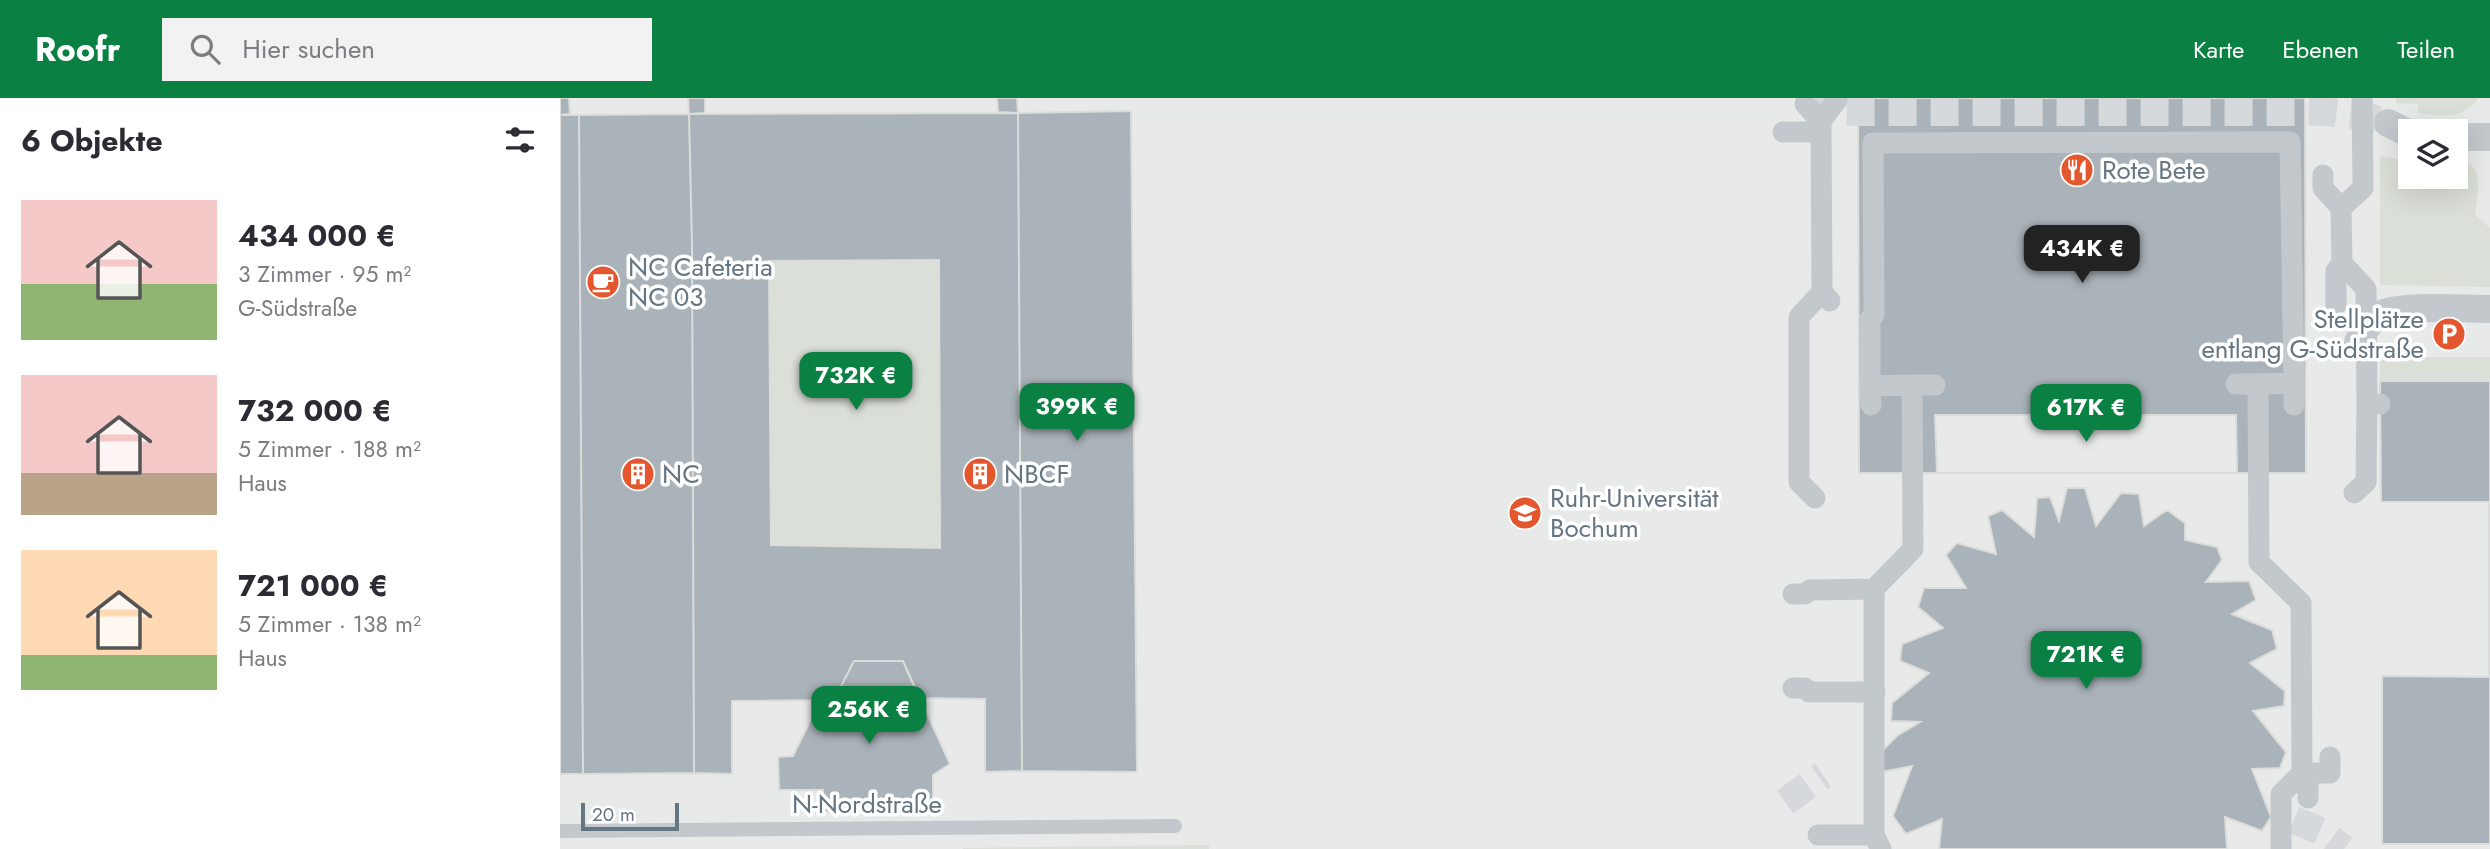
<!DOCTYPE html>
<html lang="de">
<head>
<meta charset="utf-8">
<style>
	:root { --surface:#fff; --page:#f2f2f3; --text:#2b2b33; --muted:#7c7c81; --accent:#0b8043 }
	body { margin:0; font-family:Jost,sans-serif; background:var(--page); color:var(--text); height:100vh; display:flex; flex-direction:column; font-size:26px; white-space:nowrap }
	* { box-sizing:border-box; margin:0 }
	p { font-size:23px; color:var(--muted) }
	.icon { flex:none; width:38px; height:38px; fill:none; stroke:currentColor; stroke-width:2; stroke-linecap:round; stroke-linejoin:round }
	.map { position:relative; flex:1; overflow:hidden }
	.side { display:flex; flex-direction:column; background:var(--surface); width:560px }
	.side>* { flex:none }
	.tools { position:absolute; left:1838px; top:21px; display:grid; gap:14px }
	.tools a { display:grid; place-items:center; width:70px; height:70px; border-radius:0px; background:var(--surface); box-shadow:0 7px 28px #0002; font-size:35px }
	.scale { position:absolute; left:21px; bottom:18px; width:98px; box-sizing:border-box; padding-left:7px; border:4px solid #657683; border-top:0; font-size:19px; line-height:24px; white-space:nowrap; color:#657683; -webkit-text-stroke:5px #fff; paint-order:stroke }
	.price { position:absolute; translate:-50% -60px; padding:0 16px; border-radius:14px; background:var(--accent); color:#fff; font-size:23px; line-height:46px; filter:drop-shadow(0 2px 4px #0008) }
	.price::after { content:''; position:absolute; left:50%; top:42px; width:21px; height:16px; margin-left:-10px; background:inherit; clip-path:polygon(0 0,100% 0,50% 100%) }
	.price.on { background:#222; color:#fff }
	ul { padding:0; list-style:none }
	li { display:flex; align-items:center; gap:21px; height:175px; padding:0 21px }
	li span { display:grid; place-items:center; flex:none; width:196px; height:140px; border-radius:0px; color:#555 }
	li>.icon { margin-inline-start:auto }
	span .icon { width:84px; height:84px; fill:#fffc; stroke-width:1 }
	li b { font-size:30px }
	h2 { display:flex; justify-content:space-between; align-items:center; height:84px; padding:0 21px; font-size:30px }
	header { display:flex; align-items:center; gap:42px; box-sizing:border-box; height:98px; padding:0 35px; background:var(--accent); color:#fff }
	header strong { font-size:33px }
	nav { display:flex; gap:38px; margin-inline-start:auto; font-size:24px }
	.search { width:490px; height:63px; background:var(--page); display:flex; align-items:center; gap:18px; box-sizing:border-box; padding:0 24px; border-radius:0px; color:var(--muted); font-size:26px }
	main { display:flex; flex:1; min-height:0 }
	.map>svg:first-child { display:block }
	.built { fill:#e8e9e9; fill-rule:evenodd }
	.green { fill:#dadfd7 }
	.building { fill:#aab3b9; stroke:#dcdcda; stroke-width:2; fill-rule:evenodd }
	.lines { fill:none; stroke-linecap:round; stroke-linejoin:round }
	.minor-tunnel { stroke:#d5d9db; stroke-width:28; stroke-dasharray:28 14; stroke-linecap:butt }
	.service { stroke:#c3c8cc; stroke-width:14 }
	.pedestrian { stroke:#c3c8cc; stroke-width:21 }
	.minor { stroke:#c3c8cc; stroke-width:28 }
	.labels { text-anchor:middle; stroke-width:7; stroke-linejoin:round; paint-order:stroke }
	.poi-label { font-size:26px; fill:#657683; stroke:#fff; text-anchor:start }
	.street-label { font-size:26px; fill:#657683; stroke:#fff }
</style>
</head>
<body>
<header>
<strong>Roofr</strong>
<div class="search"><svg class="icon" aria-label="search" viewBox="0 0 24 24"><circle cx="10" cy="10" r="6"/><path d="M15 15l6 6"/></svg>Hier suchen</div>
<nav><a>Karte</a><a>Ebenen</a><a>Teilen</a></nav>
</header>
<main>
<section class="side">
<h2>6 Objekte<svg class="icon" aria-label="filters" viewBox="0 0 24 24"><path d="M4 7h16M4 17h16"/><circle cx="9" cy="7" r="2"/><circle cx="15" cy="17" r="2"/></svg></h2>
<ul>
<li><span style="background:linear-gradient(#f6c9c9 60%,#8fb573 0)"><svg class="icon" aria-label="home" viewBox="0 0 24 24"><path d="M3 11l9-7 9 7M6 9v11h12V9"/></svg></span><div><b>434 000 €</b><p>3 Zimmer · 95 m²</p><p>G-Südstraße</p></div></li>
<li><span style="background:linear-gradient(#f6c9c9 70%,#b9a48a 0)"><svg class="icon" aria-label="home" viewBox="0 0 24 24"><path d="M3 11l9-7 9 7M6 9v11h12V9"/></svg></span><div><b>732 000 €</b><p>5 Zimmer · 188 m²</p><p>Haus</p></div></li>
<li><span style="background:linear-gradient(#ffd9b3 75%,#8fb573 0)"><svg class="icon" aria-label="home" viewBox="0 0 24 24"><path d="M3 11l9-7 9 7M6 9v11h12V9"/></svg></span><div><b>721 000 €</b><p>5 Zimmer · 138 m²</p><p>Haus</p></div></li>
</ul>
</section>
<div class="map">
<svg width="1930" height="751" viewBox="0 0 1930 751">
	<rect width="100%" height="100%" fill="#fafaf8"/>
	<path class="built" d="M 0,0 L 1930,0 L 1930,751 L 0,751 ZM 1850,33 L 1895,33 L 1895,79 L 1850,79 Z"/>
	<path class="green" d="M 1836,0 L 1919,0 C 1901,23 1885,17 1858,15 L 1858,6 L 1836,5 Z
		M 1820,58 L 1850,64 L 1850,79 L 1895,79 L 1895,62 C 1927,63 1917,96 1915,117 L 1930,130 L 1930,189 L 1820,187 Z
		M 379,162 L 380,450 L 211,447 L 209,163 Z
		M 1820,259 L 1930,259 L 1930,283 L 1820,283 Z
		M 649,747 L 649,751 L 403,751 L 403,750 Z"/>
	<path class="building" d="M 0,0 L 9,0 L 10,16 L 0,17 Z
		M 128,0 L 145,0 L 145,15 L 129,16 Z
		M 437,0 L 457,0 L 458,15 L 438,14 Z
		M 1298,0 L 1745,0 L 1746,375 L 1299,375 Z
		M 571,13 L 577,674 L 462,673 L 458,15 Z
		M 458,15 L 462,673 L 425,674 L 425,601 L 359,600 L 343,563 L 294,563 L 274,602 L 172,603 L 172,676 L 134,675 L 132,148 L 129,16 ZM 379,162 L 380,450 L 211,447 L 209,163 Z
		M 129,16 L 132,148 L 134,675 L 23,676 L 19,17 Z
		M 0,17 L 19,17 L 23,676 L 0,676 Z
		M 1820,283 L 1930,283 L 1930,746 L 1822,746 L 1822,578 L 1929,579 L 1929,404 L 1821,404 Z
		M 1375,317 L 1676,317 L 1677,375 L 1377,375 Z
		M 1507,390 L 1525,390 L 1536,428 L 1561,395 L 1579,396 L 1584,428 L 1607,412 L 1625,425 L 1625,442 L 1657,449 L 1662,462 L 1646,484 L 1689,483 L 1696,502 L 1672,516 L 1712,532 L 1717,551 L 1690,565 L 1725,593 L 1724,608 L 1693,613 L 1726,654 L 1720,670 L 1692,671 L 1711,719 L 1702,733 L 1665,719 L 1667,751 L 1379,751 L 1382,721 L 1346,736 L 1333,718 L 1352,668 L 1321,674 L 1320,655 L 1337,638 L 1360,624 L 1331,623 L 1332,605 L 1369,575 L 1340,563 L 1342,546 L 1383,530 L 1358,509 L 1364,490 L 1406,490 L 1386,457 L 1397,445 L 1436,456 L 1428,418 L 1442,412 L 1474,439 L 1477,400 L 1490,399 L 1499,423 Z
		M 294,563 L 343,563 L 390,666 L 373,677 L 373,713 L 264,714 L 263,692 L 219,692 L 218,659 L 233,658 L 261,601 L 274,602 Z"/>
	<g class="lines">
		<path class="minor-tunnel" d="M 1252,2 L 1258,14 L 1768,14 L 1809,19 L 1828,25
			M 1225,704 L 1263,677
			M 1734,722 L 1760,733 L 1784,751"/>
		<path class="service" d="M 0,733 L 615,728"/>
		<path class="pedestrian" d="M 1802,0 L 1803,90 L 1781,110 L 1782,165 L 1806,191 L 1807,306 L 1820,306
			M 1245,6 L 1261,23 L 1262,194 L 1270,203
			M 1261,23 L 1277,2
			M 1223,34 L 1261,34
			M 1763,77 L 1763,90 L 1781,110
			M 1776,207 L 1776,173 L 1782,165
			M 1734,285 L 1734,307
			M 1676,286 L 1698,286
			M 1310,288 L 1310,221 L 1314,217 L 1313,45 L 1730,44 L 1734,285 L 1698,286 L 1699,464 L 1741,505 L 1742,675 L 1748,681 L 1748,700
			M 1311,307 L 1310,288 L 1352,287
			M 1794,395 L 1806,384 L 1807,306
			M 1255,400 L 1239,384 L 1239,219 L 1262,194
			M 1233,496 L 1245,496 L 1250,492 L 1314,491
			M 1233,590 L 1245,590 L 1249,594 L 1315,594
			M 1258,737 L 1314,737
			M 1321,751 L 1314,737 L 1314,491 L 1353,451 L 1352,287 L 1375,287
			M 1721,751 L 1721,696 L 1742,675 L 1770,675 L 1770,659"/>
		<path class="minor" d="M 1828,25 L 1850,36
			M 1895,39 L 1930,39
			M 1798,244 C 1803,234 1809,223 1819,217 C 1839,206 1904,211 1930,211"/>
	</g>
	<defs>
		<symbol id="restaurant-disc" viewBox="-11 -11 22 22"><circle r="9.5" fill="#e4572e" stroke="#fff"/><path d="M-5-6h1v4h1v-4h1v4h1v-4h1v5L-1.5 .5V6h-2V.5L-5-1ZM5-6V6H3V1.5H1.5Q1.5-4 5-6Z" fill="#fff"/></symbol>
		<symbol id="cafe-disc" viewBox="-11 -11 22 22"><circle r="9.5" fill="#e4572e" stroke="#fff"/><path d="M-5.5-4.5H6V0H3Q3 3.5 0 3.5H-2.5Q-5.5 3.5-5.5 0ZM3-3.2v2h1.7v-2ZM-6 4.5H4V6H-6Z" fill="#fff"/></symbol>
		<symbol id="parking-disc" viewBox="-11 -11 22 22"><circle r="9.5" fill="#e4572e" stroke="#fff"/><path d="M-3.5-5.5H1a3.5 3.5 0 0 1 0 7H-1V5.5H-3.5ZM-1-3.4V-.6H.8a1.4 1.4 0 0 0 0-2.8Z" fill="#fff"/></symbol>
		<symbol id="building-disc" viewBox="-11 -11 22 22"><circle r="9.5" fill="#e4572e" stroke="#fff"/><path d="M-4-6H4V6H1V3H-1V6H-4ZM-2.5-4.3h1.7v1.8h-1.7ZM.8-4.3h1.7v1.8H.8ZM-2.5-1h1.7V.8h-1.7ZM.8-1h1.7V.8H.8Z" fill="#fff"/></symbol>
		<symbol id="university-disc" viewBox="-11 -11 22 22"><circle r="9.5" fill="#e4572e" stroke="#fff"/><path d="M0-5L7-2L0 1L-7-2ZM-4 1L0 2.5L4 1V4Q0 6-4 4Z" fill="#fff"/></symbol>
	</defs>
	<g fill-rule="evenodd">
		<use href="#restaurant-disc" x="1498" y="53" width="38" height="38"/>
		<use href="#cafe-disc" x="24" y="165" width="38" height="38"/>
		<use href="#parking-disc" x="1870" y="217" width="38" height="38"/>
		<use href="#building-disc" x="59" y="357" width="38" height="38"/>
		<use href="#building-disc" x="401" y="357" width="38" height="38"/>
		<use href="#university-disc" x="946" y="396" width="38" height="38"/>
	</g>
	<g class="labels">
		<g class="poi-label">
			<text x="1542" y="81">Rote Bete</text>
			<text x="68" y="178">NC Cafeteria<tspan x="68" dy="30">NC 03</tspan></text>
			<text x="1864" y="230" text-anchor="end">Stellplätze<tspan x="1864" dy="30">entlang G-Südstraße</tspan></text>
			<text x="102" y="385">NC</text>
			<text x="444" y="385">NBCF</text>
			<text x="990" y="409">Ruhr-Universität<tspan x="990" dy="30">Bochum</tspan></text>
		</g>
		<g class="street-label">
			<text x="307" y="715">N-Nordstraße</text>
		</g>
	</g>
</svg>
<div class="tools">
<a><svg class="icon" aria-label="layers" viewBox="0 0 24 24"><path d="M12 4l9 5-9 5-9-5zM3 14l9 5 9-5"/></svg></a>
</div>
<div class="scale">20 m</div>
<b class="price on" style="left:1522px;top:187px">434K €</b>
<b class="price" style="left:296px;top:314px">732K €</b>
<b class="price" style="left:517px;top:345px">399K €</b>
<b class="price" style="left:1526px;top:346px">617K €</b>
<b class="price" style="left:1526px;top:593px">721K €</b>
<b class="price" style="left:309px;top:648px">256K €</b>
</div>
</main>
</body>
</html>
